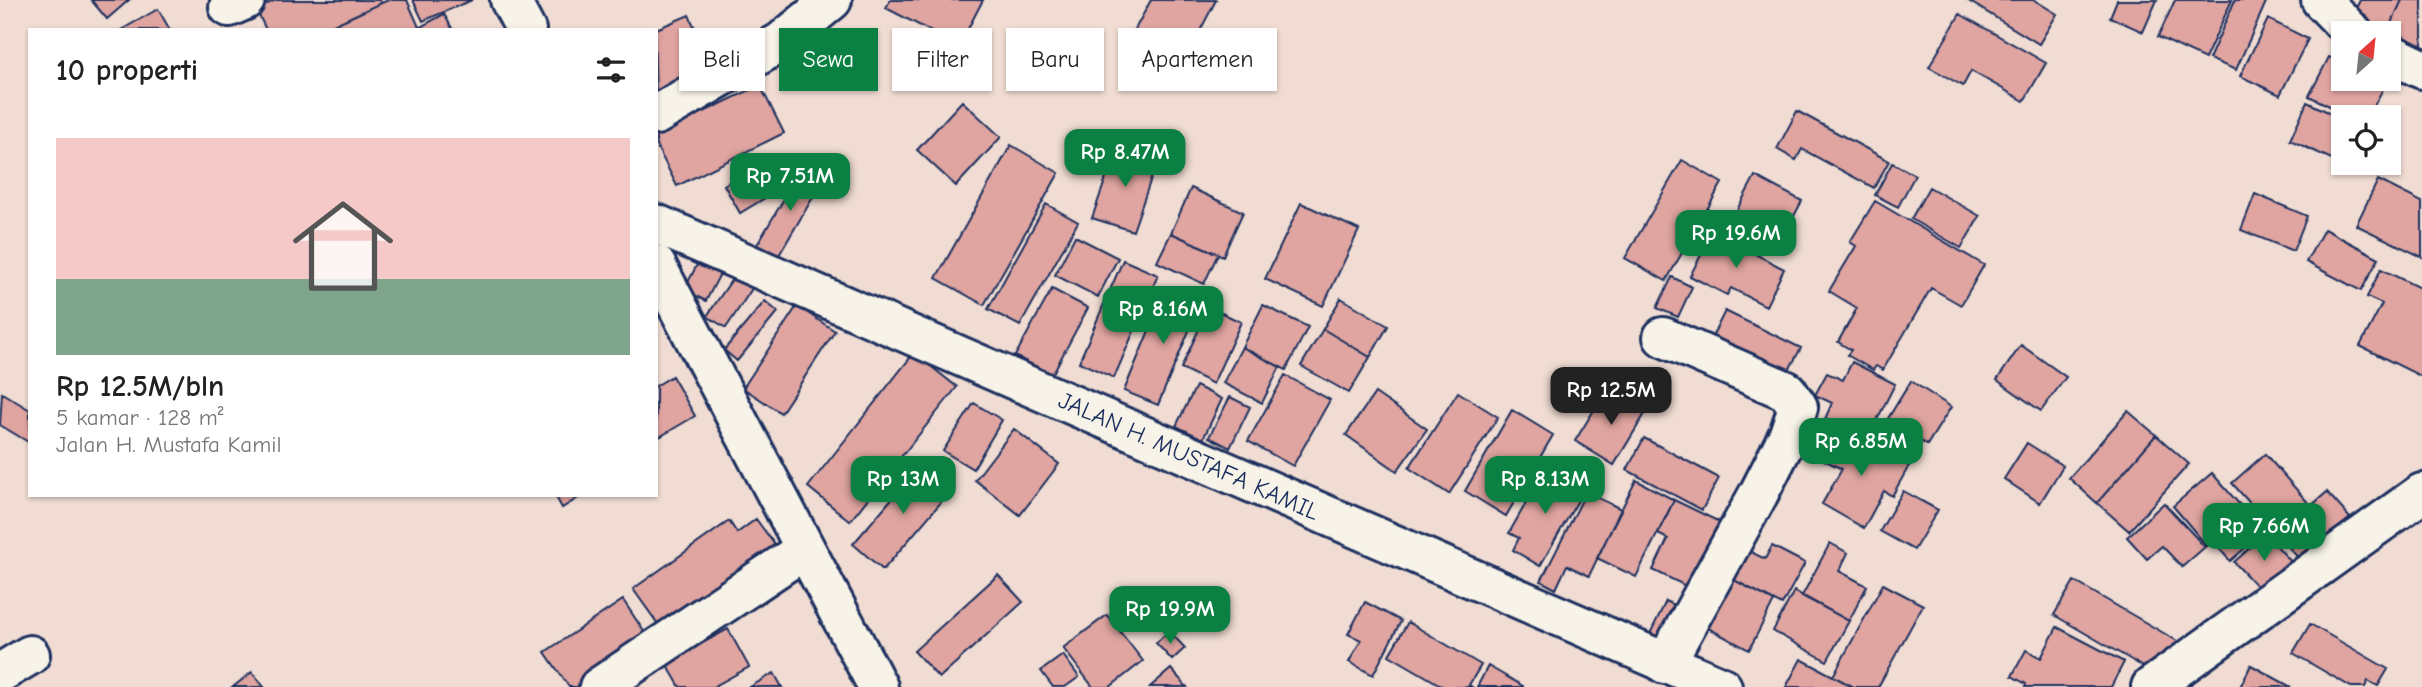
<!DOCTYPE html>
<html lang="id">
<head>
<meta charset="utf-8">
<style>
	:root { --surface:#fff; --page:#f2f2f2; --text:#222; --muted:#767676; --line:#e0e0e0; --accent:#0b8043 }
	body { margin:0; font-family:"Comic Neue",sans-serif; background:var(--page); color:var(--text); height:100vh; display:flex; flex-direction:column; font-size:26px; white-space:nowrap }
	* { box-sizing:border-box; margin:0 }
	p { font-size:23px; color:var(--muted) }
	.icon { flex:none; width:38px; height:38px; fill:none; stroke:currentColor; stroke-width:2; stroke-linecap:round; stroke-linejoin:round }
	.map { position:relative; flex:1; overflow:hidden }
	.sheet { position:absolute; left:28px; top:28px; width:630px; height:469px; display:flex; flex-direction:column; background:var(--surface); border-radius:0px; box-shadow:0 2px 5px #0004 }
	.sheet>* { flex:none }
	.top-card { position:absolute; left:679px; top:28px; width:665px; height:63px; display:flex; gap:14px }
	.needle { width:46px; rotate:27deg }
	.tools { position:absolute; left:2331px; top:21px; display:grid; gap:14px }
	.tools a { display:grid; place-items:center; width:70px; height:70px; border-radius:0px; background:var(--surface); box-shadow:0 2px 5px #0004; font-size:35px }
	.price { position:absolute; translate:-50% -60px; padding:0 16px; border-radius:14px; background:var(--accent); color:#fff; font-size:23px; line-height:46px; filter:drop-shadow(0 2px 4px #0008) }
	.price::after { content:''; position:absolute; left:50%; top:42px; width:21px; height:16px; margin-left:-10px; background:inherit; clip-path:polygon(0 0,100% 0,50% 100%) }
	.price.current { background:#222; color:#fff }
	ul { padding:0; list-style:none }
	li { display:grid; align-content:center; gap:14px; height:371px; padding:0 28px }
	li+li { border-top:2px solid var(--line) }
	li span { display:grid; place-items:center; height:217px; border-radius:0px; color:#555 }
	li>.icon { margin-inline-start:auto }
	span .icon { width:126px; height:126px; fill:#fffc; stroke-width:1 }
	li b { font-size:30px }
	h2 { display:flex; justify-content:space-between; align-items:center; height:84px; padding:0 28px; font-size:30px }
	.tag { padding:0 24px; border-radius:0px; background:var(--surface); box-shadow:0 2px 5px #0004; font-size:24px; line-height:63px }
	.tag.current { background:var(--accent); color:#fff }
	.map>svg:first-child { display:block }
	.building { fill:#e0a5a0; stroke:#1b2f5e; stroke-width:2 }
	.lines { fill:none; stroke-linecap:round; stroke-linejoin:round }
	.street-casing { stroke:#1b2f5e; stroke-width:44 }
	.secondary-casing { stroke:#1b2f5e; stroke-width:44 }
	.primary-casing { stroke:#1b2f5e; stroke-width:44 }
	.street { stroke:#f7f3e8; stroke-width:38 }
	.secondary { stroke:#f7f3e8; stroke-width:38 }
	.primary { stroke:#f7f3e8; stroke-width:38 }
	.labels { text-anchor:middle; stroke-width:5; stroke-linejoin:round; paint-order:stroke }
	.street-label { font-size:24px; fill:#1b2f5e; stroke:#f7f3e8 }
</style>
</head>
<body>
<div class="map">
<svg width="2422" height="687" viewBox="0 0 2422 687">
	<rect width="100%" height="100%" fill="#f0dcd2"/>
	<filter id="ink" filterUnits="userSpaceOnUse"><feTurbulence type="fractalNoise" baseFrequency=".0143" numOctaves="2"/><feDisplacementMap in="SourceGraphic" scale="14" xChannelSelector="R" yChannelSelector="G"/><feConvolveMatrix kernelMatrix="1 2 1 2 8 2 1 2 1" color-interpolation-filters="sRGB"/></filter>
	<g filter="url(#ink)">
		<path class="building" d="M 91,0 L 129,0 L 107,19 Z
			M 276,0 L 380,0 L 381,3 L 331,26 L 333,30 L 266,30 L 256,9 Z
			M 388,0 L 407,0 L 419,27 L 413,30 L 333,30 L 331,26 Z
			M 413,0 L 472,0 L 423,21 Z
			M 890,0 L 983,0 L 959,46 L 886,8 Z
			M 1151,0 L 1216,0 L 1186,58 L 1134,31 Z
			M 1967,0 L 2034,0 L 2057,14 L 2039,44 Z
			M 2117,0 L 2157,0 L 2143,32 L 2110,17 Z
			M 2175,0 L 2232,0 L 2205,59 L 2158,37 Z
			M 2235,0 L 2267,0 L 2236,70 L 2209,59 Z
			M 2360,0 L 2402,0 L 2387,33 L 2352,17 Z
			M 2402,0 L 2422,0 L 2422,49 L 2387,33 Z
			M 158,9 L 170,30 L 121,30 Z
			M 444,14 L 453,30 L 415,30 Z
			M 1960,14 L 2046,63 L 2024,101 L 1971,71 L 1963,86 L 1929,67 Z
			M 689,15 L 715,72 L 656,98 L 654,30 Z
			M 2268,19 L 2308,39 L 2280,95 L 2240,76 Z
			M 2329,57 L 2343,64 L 2343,79 L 2372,79 L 2385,85 L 2368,117 L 2352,117 L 2309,96 Z
			M 760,85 L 784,133 L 677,186 L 656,145 L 656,135 Z
			M 962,101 L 1001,137 L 956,186 L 917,150 Z
			M 2307,102 L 2343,119 L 2343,163 L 2351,163 L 2349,167 L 2290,140 Z
			M 1797,111 L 1889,161 L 1874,188 L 1802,149 L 1796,160 L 1777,149 Z
			M 1011,145 L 1059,173 L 984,305 L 936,278 Z
			M 1117,147 L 1157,161 L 1133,231 L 1092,218 Z
			M 1682,160 L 1722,183 L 1666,281 L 1625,258 Z
			M 805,163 L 826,175 L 775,262 L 754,250 Z
			M 1892,163 L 1915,175 L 1898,207 L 1875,195 Z
			M 753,167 L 770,195 L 740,213 L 724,185 Z
			M 1755,176 L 1802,201 L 1777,248 L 1730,223 Z
			M 2378,180 L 2422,202 L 2422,257 L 2356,225 Z
			M 1929,187 L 1980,216 L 1961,248 L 1911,219 Z
			M 1191,188 L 1243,212 L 1223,256 L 1171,233 Z
			M 2255,194 L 2307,216 L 2293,251 L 2241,230 Z
			M 1875,201 L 1984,265 L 1961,305 L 1931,288 L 1883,370 L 1876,366 L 1873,370 L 1847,355 L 1851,350 L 1838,342 L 1857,308 L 1829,291 L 1856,246 L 1850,242 Z
			M 1301,203 L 1359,230 L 1323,306 L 1265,279 Z
			M 1046,204 L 1078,222 L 1020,326 L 988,309 Z
			M 2324,229 L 2379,258 L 2361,291 L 2306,262 Z
			M 1713,232 L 1784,269 L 1766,306 L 1731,288 L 1727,295 L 1690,276 Z
			M 1171,233 L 1218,254 L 1204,284 L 1157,262 Z
			M 1075,236 L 1118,258 L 1098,297 L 1055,275 Z
			M 701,257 L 723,268 L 706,301 L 684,290 Z
			M 1123,260 L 1158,275 L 1114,378 L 1079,362 Z
			M 2381,269 L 2422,289 L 2422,377 L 2360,346 L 2382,304 L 2367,297 Z
			M 735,275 L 753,287 L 726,328 L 707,316 Z
			M 1672,277 L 1692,287 L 1678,317 L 1657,308 Z
			M 1167,287 L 1201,302 L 1158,405 L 1124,391 Z
			M 1052,289 L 1088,308 L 1052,375 L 1015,356 Z
			M 1341,298 L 1388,326 L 1370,357 L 1323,329 Z
			M 765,301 L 778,312 L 737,361 L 724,350 Z
			M 1263,305 L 1308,327 L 1286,370 L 1242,347 Z
			M 797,306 L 835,331 L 781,413 L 743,388 Z
			M 1209,307 L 1241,322 L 1213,384 L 1181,368 Z
			M 1725,311 L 1801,348 L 1789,370 L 1780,366 L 1774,379 L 1707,347 Z
			M 1323,329 L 1370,357 L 1349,393 L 1301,366 Z
			M 2021,345 L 2066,377 L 2041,411 L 1997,380 Z
			M 1242,347 L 1280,367 L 1262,403 L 1223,383 Z
			M 914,353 L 957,387 L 850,521 L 808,487 Z
			M 1852,362 L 1895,384 L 1867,440 L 1825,419 L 1832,403 L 1815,395 L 1827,373 L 1843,380 Z
			M 1285,375 L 1330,400 L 1293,466 L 1248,441 Z
			M 672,376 L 695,416 L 656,439 L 656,386 Z
			M 1911,381 L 1951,407 L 1927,445 L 1887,420 Z
			M 1196,386 L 1222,399 L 1203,439 L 1176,426 Z
			M 1607,389 L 1646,412 L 1614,465 L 1575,441 Z
			M 1458,392 L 1498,417 L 1449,494 L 1409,468 Z
			M 2,393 L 30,410 L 30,443 L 0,425 Z
			M 1375,393 L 1427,429 L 1397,471 L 1346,435 Z
			M 1230,397 L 1250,407 L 1230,448 L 1209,437 Z
			M 974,403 L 1002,420 L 973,469 L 943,451 Z
			M 1512,410 L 1553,435 L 1506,516 L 1465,491 Z
			M 2128,411 L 2156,435 L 2097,503 L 2069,478 Z
			M 1014,429 L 1059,464 L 1020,515 L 975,480 Z
			M 1841,429 L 1909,466 L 1892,496 L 1884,491 L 1864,528 L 1822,504 L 1842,469 L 1824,460 Z
			M 2156,435 L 2189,464 L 2129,531 L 2097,503 Z
			M 1644,438 L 1719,478 L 1702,510 L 1627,470 Z
			M 2027,443 L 2063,466 L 2040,503 L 2004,479 Z
			M 2265,454 L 2311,506 L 2327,492 L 2350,518 L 2301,561 L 2232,483 Z
			M 924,461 L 954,487 L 883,570 L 853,544 Z
			M 1546,468 L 1584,490 L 1540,566 L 1513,550 L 1519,538 L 1509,533 Z
			M 2212,473 L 2247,513 L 2242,517 L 2259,536 L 2230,561 L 2213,541 L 2207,546 L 2173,506 Z
			M 1636,480 L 1674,500 L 1636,577 L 1597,558 Z
			M 1903,491 L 1938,510 L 1914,550 L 1880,531 Z
			M 1586,492 L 1621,509 L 1589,576 L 1567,565 L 1556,589 L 1541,581 Z
			M 555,495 L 583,495 L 562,508 Z
			M 1674,500 L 1728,526 L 1696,591 L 1653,570 L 1668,539 L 1658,534 Z
			M 2164,503 L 2205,547 L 2182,567 L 2162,546 L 2147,559 L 2127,537 Z
			M 756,519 L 783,556 L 668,638 L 633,589 L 729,521 L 737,533 Z
			M 2266,534 L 2294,565 L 2263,593 L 2234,562 Z
			M 1830,543 L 1848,553 L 1839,571 L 1867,586 L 1849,621 L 1802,596 Z
			M 1772,546 L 1805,563 L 1782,605 L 1734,580 L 1749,551 L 1765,559 Z
			M 998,575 L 1023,602 L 939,678 L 914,651 Z
			M 1734,580 L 1774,601 L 1749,650 L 1708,628 Z
			M 2074,581 L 2179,642 L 2159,676 L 2054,615 Z
			M 1883,584 L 1923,605 L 1878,687 L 1853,687 L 1833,676 Z
			M 1794,591 L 1849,621 L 1827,661 L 1773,631 Z
			M 623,600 L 653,645 L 588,687 L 569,687 L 545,652 Z
			M 1666,601 L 1684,610 L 1664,648 L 1647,640 Z
			M 1365,602 L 1401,621 L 1373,675 L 1349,662 L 1361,640 L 1348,634 Z
			M 1107,615 L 1143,661 L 1110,687 L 1093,687 L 1063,648 Z
			M 1408,622 L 1481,665 L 1469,685 L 1472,687 L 1444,687 L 1389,655 Z
			M 2310,624 L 2388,669 L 2378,686 L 2368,681 L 2365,687 L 2351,687 L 2293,653 Z
			M 2057,627 L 2124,662 L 2111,687 L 2025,687 L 2026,684 L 2012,676 L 2026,650 L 2041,658 Z
			M 728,629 L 749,667 L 713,687 L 680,687 L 666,663 Z
			M 1169,631 L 1185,648 L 1172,660 L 1156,643 Z
			M 1063,655 L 1079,677 L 1065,687 L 1053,687 L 1041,671 Z
			M 1801,659 L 1850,685 L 1849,687 L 1786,687 Z
			M 2251,665 L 2291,687 L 2240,687 Z
			M 1488,666 L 1523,686 L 1523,687 L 1477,687 Z
			M 1171,669 L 1187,687 L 1150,687 Z
			M 252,672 L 264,687 L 233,687 Z
			M 774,673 L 782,687 L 750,687 Z"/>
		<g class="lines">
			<defs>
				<path id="street" d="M 2321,0 L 2353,33
					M 229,7 L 245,0
					M 2389,53 L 2422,69
					M 656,115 L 781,42 L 832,0
					M 1663,337 L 1787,391 L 1798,407 L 1789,434 L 1759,493 L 1665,664
					M 0,673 L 30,655
					M 599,687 L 804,550"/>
				<path id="secondary" d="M 656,224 L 1722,687"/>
				<path id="primary" d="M 510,0 L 526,30
					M 656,265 L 878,687
					M 2151,687 L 2422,493"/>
			</defs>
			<use href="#street" class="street-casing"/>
			<use href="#secondary" class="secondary-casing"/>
			<use href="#primary" class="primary-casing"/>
			<use href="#street" class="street"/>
			<use href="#secondary" class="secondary"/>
			<use href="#primary" class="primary"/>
		</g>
	</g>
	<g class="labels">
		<g class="street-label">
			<text transform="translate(1189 456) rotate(24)" y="8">JALAN H. MUSTAFA KAMIL</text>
		</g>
	</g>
</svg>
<div class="tools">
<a><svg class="needle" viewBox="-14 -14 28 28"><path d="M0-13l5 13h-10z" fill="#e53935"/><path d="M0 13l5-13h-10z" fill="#767676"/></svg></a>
<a><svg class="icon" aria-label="locate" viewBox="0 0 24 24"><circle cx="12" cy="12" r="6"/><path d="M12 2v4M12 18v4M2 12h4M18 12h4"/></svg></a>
</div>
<b class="price" style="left:1125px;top:189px">Rp 8.47M</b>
<b class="price" style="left:790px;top:213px">Rp 7.51M</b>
<b class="price" style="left:1736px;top:270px">Rp 19.6M</b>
<b class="price" style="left:1163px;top:346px">Rp 8.16M</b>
<b class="price current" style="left:1611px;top:427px">Rp 12.5M</b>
<b class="price" style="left:1861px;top:478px">Rp 6.85M</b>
<b class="price" style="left:903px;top:516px">Rp 13M</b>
<b class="price" style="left:1545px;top:516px">Rp 8.13M</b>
<b class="price" style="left:2264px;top:563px">Rp 7.66M</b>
<b class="price" style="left:1170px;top:646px">Rp 19.9M</b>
<div class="top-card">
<a class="tag">Beli</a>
<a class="tag current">Sewa</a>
<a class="tag">Filter</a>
<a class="tag">Baru</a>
<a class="tag">Apartemen</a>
</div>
<section class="sheet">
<h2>10 properti<svg class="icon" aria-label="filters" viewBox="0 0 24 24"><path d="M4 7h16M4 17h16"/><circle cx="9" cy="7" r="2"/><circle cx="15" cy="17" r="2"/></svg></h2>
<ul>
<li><span style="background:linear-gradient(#f6c9c9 65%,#7fa58c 0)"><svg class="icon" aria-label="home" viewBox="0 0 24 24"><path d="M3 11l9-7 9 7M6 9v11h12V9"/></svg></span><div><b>Rp 12.5M/bln</b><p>5 kamar · 128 m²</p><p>Jalan H. Mustafa Kamil</p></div></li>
</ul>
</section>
</div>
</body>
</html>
